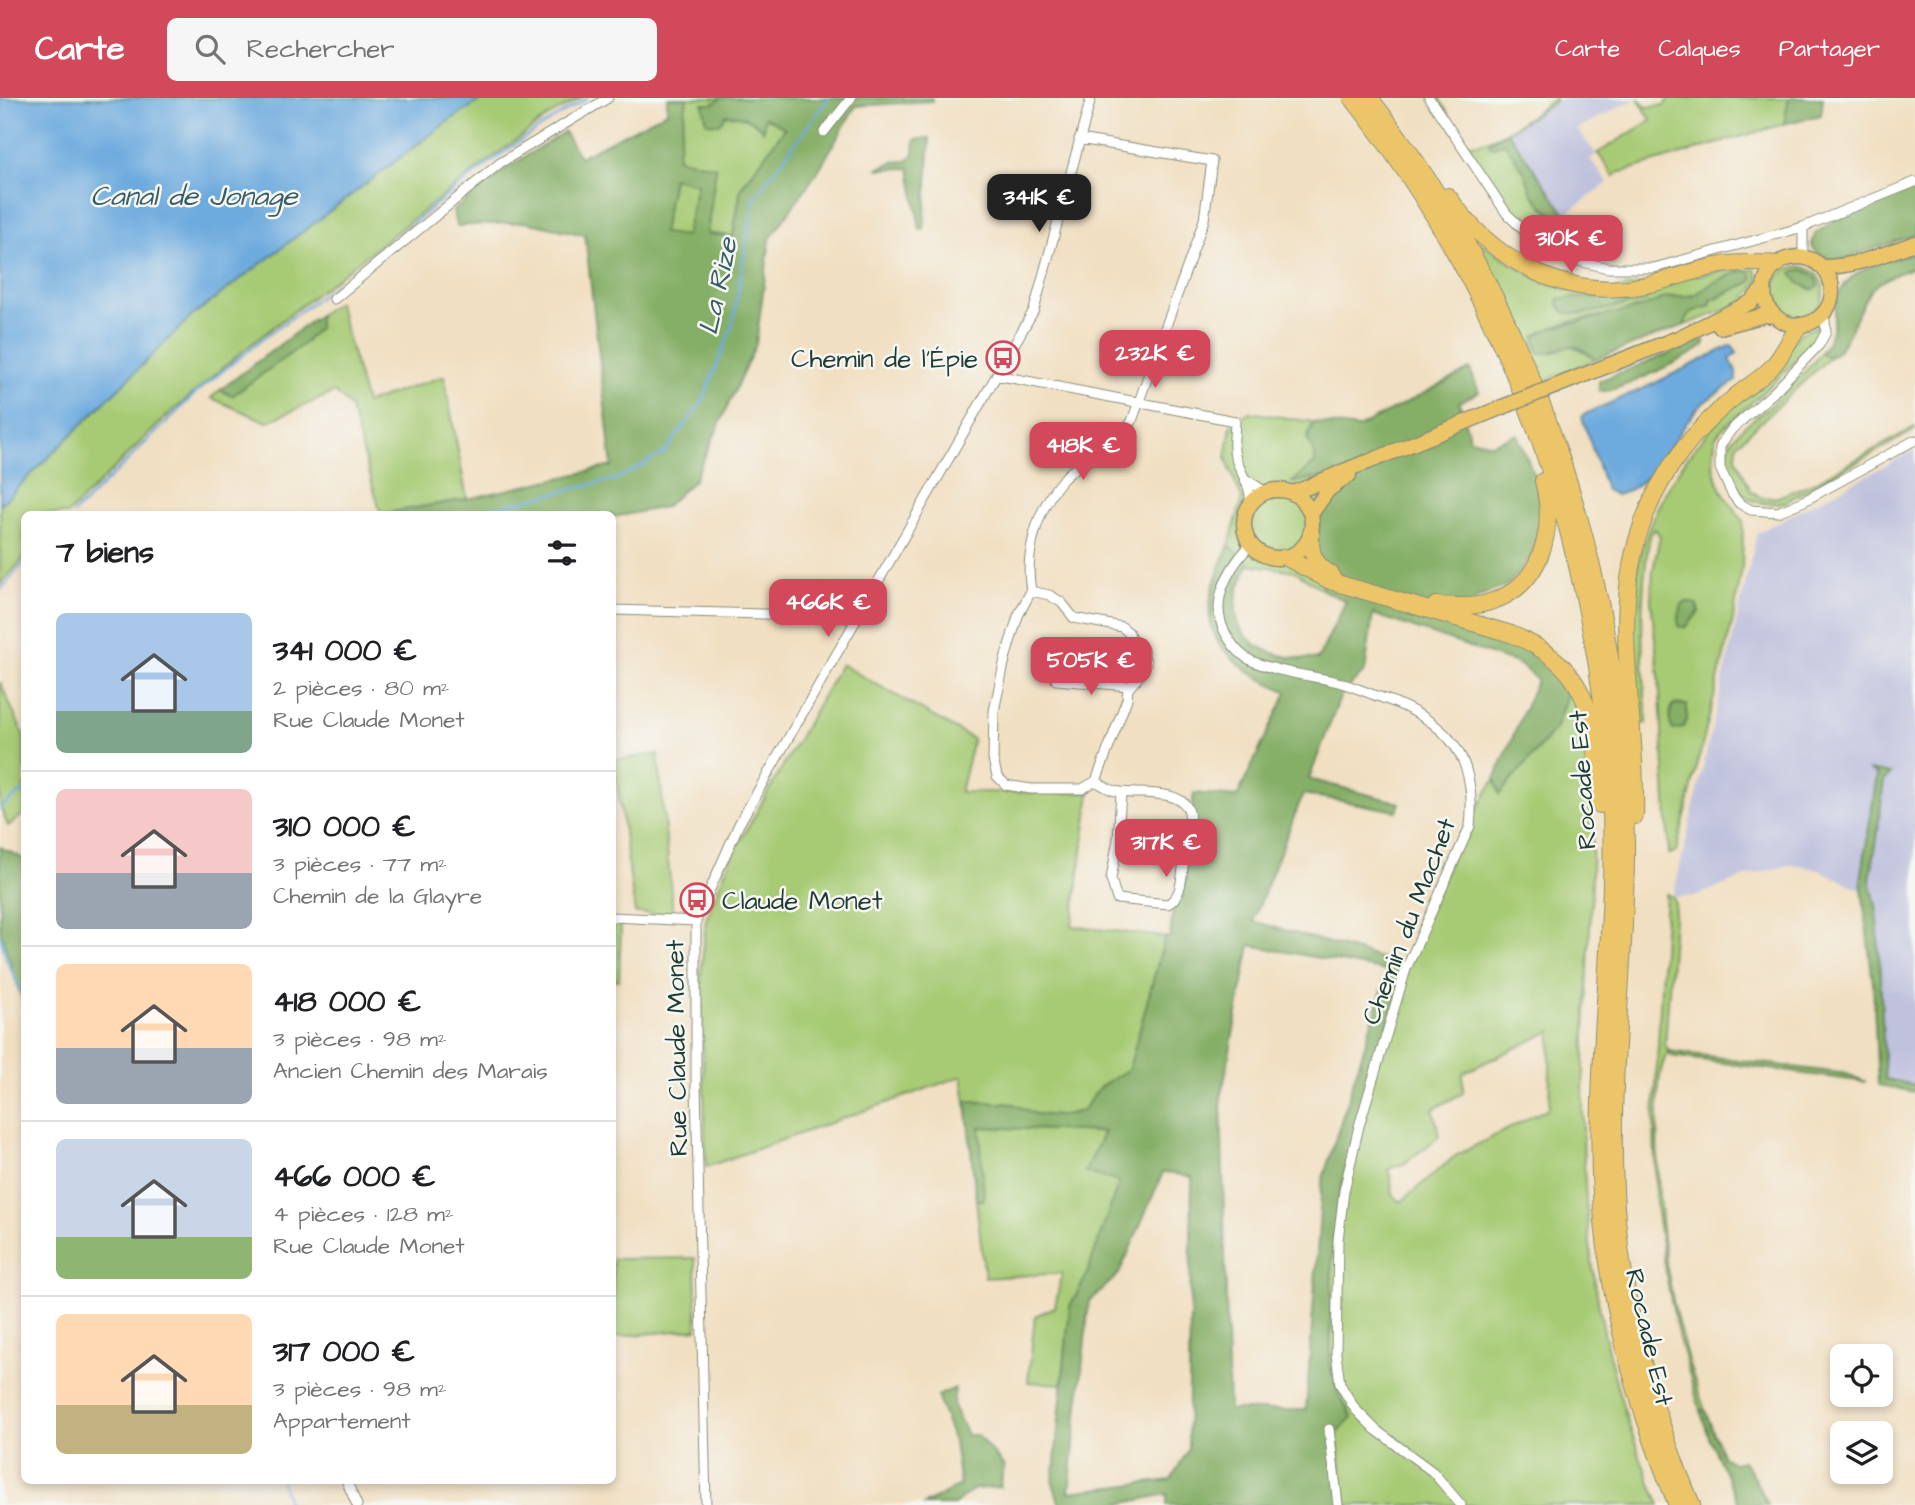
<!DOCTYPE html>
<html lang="fr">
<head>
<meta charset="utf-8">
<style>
	:root { --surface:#fff; --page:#f6f6f6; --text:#202124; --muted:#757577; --line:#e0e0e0; --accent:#d1495b }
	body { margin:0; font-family:"Architects Daughter",sans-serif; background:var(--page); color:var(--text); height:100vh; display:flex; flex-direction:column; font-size:26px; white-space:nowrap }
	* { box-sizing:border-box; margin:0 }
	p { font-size:23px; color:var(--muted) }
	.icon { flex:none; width:38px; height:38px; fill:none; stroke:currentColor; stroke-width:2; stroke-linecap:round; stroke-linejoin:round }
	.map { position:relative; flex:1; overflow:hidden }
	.sheet { position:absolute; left:21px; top:413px; width:595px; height:973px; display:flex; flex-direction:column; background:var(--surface); border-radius:10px; box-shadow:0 4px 10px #0003 }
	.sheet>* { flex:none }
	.controls { position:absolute; left:1830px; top:1246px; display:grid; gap:14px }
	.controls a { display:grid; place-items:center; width:63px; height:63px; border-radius:10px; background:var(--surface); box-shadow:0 4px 10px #0003; font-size:35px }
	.price { position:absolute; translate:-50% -60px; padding:0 16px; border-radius:14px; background:var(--accent); color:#fff; font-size:23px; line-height:46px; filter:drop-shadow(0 2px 4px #0008) }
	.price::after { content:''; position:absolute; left:50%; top:42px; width:21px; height:16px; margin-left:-10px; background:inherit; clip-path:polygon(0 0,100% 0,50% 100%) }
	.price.on { background:#222; color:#fff }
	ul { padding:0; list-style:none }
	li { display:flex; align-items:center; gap:21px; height:175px; padding:0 35px }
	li+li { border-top:2px solid var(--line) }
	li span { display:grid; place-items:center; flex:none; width:196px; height:140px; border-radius:10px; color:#555 }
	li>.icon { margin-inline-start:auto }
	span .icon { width:84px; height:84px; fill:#fffc; stroke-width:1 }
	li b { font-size:30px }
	h2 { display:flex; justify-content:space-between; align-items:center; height:84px; padding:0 35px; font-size:30px }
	header { display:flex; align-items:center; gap:42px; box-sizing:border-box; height:98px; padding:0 35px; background:var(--accent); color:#fff }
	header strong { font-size:33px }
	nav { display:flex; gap:38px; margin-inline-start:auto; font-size:24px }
	.search { width:490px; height:63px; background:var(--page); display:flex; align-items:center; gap:18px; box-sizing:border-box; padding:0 24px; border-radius:10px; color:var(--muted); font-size:26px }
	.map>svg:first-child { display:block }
	.industrial { fill:#c0c2dd }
	.green { fill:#a7cb75; stroke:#638454; stroke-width:2; fill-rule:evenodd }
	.forest { fill:#85af66; stroke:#52764d; stroke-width:2; fill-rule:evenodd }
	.water { fill:#6daade; stroke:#467489; stroke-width:2 }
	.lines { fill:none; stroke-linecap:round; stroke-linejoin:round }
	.stream { stroke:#6daade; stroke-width:2.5 }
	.street-casing { stroke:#888e7a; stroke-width:11 }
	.primary-casing { stroke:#888e7a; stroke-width:17 }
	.highway-casing { stroke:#888e7a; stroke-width:18 }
	.street { stroke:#fff; stroke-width:9 }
	.primary { stroke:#edc569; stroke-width:14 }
	.highway { stroke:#edc569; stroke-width:16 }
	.primary-bridge-casing { stroke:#888e7a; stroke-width:17; stroke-linecap:butt }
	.primary-bridge { stroke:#edc569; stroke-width:14 }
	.labels { text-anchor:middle; stroke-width:5; stroke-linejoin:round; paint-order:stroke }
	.poi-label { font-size:26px; fill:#1f3d34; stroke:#f6f6f2; text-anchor:end }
	.street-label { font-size:26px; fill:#1f3d34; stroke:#f6f6f2 }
	.water-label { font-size:28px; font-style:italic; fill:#365e67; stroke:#f6f6f2 }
</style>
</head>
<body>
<header>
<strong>Carte</strong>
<div class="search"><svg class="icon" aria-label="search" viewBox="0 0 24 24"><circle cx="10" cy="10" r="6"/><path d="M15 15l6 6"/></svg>Rechercher</div>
<nav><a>Carte</a><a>Calques</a><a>Partager</a></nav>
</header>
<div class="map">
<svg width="1915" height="1407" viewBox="0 0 1915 1407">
	<rect width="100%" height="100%" fill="#f6f6f2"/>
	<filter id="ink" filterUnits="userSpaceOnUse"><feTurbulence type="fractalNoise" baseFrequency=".0143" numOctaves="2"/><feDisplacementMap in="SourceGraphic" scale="14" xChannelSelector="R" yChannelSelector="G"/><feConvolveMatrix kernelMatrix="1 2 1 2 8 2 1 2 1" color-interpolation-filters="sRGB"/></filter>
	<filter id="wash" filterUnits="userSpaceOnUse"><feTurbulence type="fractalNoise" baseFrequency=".00686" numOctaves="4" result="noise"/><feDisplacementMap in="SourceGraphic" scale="28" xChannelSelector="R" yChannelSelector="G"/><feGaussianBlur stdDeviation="1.57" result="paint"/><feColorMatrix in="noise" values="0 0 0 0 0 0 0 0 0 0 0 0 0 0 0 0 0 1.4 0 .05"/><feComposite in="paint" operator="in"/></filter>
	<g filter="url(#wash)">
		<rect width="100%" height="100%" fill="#f1dfc1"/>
		<path class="industrial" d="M 1563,0 L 1637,0 L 1577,31 L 1596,56 L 1590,61 L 1608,85 L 1565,117 L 1508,34 Z
			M 1915,352 L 1915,987 L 1877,980 L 1873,886 L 1863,793 L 1822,773 L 1800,767 L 1789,767 L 1747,778 L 1696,798 L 1673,799 L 1757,435 Z"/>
		<path class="green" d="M 484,0 L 581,0 L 549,18 L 488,63 L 244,252 L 165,320 L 68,416 L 24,416 L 24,460 L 0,487 L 0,407 L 192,218 L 447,24 Z
			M 687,0 L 722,0 L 712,6 L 726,17 C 741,17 752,21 763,32 L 764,18 L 786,30 L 741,89 L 733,138 L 707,136 L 716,69 L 677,61 Z
			M 1433,0 L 1439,0 L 1463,40 L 1470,46 C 1493,47 1539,13 1555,0 L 1555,4 L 1489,45 L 1490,48 L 1504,43 L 1525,75 L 1532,96 L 1572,139 L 1554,150 L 1517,122 L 1497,98 Z
			M 1638,0 L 1647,9 L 1664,7 L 1671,0 L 1789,0 L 1784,26 L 1618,75 L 1614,79 L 1598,55 L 1651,22 Z
			M 673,79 L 697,86 L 686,138 L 662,135 Z
			M 1480,144 C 1517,168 1542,190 1587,196 L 1721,173 L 1755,171 L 1759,180 C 1749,209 1711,216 1685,227 C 1685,212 1698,213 1710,208 L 1711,202 L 1751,184 L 1750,174 C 1729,172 1714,188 1696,196 C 1686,200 1674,197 1664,200 C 1657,202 1651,207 1644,209 C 1615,218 1556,220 1535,239 L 1538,250 L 1553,255 C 1575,242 1577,251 1596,261 L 1543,284 L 1524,239 L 1477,146 ZM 1571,199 C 1596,201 1621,197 1645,203 L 1609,210 Z
			M 1798,168 C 1822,171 1831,194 1816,212 L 1799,219 L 1782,213 L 1774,197 C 1773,181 1782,171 1798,168 Z
			M 338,204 L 366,305 L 444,278 L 467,401 L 381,416 L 350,309 L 335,294 L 267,324 L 211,300 L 220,292 L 232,298 L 319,230 L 319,217 Z
			M 1816,229 L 1820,233 L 1819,239 L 1780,279 L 1722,331 L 1715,340 L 1713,367 L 1717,382 L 1725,398 L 1743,423 L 1742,470 L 1733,521 L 1676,754 L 1669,756 L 1659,579 L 1651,502 L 1653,472 L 1660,438 L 1655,431 L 1650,437 C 1638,503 1642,559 1647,625 L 1638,626 C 1635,585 1630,544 1633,503 C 1642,381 1724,317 1802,234 Z
			M 1821,254 L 1824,258 L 1830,259 L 1737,346 L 1736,360 L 1751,393 L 1762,400 L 1778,399 L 1815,384 L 1915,329 L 1915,332 L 1785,404 C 1766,408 1749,405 1736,390 C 1726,379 1722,358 1730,345 C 1738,331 1753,322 1765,312 C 1785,294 1806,275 1821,254 Z
			M 1249,314 L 1314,324 L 1307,340 L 1315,357 L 1315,365 L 1293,384 L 1322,379 L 1330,396 L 1316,453 L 1323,492 L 1295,473 L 1249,466 L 1229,447 L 1242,401 L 1226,361 L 1231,327 Z
			M 841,566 L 973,641 L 960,694 L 1090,695 L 1072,828 L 1165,839 L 1129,971 L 1100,989 L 1082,1013 L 1060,1018 L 1035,1016 L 1013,1006 L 966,1003 L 962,978 L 706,1069 L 701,877 L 706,821 L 731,759 Z
			M 0,584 L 24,638 L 24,716 L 8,728 L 0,709 Z
			M 1569,590 C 1595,659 1594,735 1591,809 C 1588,874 1584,940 1583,1005 C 1582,1146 1602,1278 1660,1407 L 1346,1407 L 1336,1335 L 1352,1319 L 1338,1295 L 1330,1267 L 1332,1159 L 1340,1092 L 1405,867 L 1461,737 L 1495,681 L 1500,695 L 1555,631 ZM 1551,933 L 1549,1010 L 1455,1058 L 1401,1104 L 1393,1097 L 1389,1071 L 1405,1065 L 1440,1038 L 1433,1011 L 1463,995 L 1463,975 Z
			M 658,656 L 673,816 L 635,815 L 614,662 Z
			M 1666,796 L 1673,799 L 1675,806 L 1665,947 L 1669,953 C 1657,971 1659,995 1658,1016 C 1654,1115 1669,1218 1705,1312 L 1700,1312 L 1679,1241 L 1668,1188 L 1656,1108 L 1654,1022 Z
			M 613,824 L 621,825 L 619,882 L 613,882 Z
			M 979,1029 L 1104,1034 L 1119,1084 L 1086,1179 L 1070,1208 L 1062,1286 L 1028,1284 L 1035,1218 L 1055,1209 L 1062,1175 L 985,1180 L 976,1102 L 984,1101 Z
			M 695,1160 L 697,1231 L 613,1239 L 613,1161 Z"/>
		<path class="forest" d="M 667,0 L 687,0 L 677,60 L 716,69 L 707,136 L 733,138 L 741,90 L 785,30 L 765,19 L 763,32 C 753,21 742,17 726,17 L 720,26 L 707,25 L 703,6 L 712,6 L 722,0 L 932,0 L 932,3 L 856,8 L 818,73 L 770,141 L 756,246 L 694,382 L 665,409 L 613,419 L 612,416 L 381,416 L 467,401 L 612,368 L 585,137 L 525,124 L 456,128 L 453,113 L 501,74 L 564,34 L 580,59 L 667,14 ZM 673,80 L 697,86 L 686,138 L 663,135 Z
			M 1789,0 L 1823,0 L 1821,17 L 1784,26 Z
			M 1508,34 L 1598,163 L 1578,159 L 1554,150 L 1572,139 L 1532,96 L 1525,75 L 1504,44 L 1494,49 L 1490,48 L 1489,44 Z
			M 930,40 L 924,132 L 920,132 L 910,70 L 877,71 L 893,64 L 907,63 L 914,56 L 915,42 Z
			M 1915,89 L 1915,137 L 1837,163 L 1821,158 L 1813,150 L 1812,145 L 1816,135 L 1831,125 L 1857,112 Z
			M 1915,154 L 1915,168 C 1903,174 1886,179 1876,187 C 1857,201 1848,262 1824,258 L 1821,254 C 1832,241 1833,229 1835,212 C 1840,170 1881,165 1915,154 Z
			M 1802,172 C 1811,174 1818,179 1818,189 L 1813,192 L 1799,185 L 1792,176 L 1796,173 Z
			M 1741,173 L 1750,174 L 1753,179 L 1751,184 L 1711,202 L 1710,208 C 1699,212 1685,212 1685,227 L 1596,261 C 1589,258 1585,251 1577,249 C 1564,245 1552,257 1538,255 L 1535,239 L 1548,231 L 1643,209 L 1664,200 L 1693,198 L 1713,185 Z
			M 1640,195 L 1649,198 L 1645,203 L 1638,205 C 1613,207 1588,220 1564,214 L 1558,206 L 1558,201 L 1564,200 L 1622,200 Z
			M 319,217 L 319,230 L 301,248 L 232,298 L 220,292 Z
			M 1703,242 L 1705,243 L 1704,248 C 1688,259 1615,296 1599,293 L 1599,283 Z
			M 1470,271 L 1479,294 L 1459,304 L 1470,341 L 1492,346 L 1517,336 L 1537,384 L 1543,429 L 1531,458 L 1509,486 L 1478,500 L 1447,524 C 1490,538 1544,547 1569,590 L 1555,631 L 1500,696 L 1495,681 L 1537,582 L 1519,566 L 1373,516 L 1365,573 L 1341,597 L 1309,681 L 1400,705 L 1397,713 L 1303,696 L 1253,823 L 1405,867 L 1340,1092 L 1332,1159 L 1330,1267 L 1338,1295 L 1352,1319 L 1336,1335 L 1346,1407 L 1167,1407 L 1167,1396 L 1114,1407 L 1060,1407 L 1053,1385 L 1070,1208 L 1086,1179 L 1119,1084 L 1085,1074 L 1104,1034 L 980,1029 L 984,1102 L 976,1102 L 966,1003 L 1013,1006 L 1035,1016 L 1060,1018 L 1082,1013 L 1100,989 L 1129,971 L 1165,839 L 1170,839 L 1173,811 L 1182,801 L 1194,695 L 1237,699 L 1287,594 C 1274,587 1260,582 1248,573 C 1193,534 1207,500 1229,447 L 1249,466 C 1242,481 1234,497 1236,514 C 1239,552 1286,562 1318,561 L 1346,503 L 1323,492 L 1316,453 L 1322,379 L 1291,385 L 1315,365 L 1315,357 L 1307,340 L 1314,324 L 1358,330 ZM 1250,847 L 1388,873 L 1322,1084 L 1306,1312 L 1229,1312 L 1221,1000 ZM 1163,1074 L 1192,1079 L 1188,1352 L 1171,1382 L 1069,1394 L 1089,1204 L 1119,1176 Z
			M 1687,504 L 1697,506 L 1699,514 L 1686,529 L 1679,529 L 1678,523 L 1682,506 Z
			M 1674,606 L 1687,607 L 1687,621 L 1683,630 L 1673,632 C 1668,624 1669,614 1674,606 Z
			M 1868,672 L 1891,676 L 1884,682 L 1877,740 L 1870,781 L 1877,813 L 1885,981 L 1915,987 L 1915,994 L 1878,987 L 1873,886 L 1861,782 L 1877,677 Z
			M 0,749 L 24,761 L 24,831 L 22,832 L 24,841 L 24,908 L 0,832 Z
			M 1668,953 L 1847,976 L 1866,984 L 1671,958 Z
			M 955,1290 L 953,1308 L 967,1337 L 977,1337 L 1004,1368 L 1000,1389 L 974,1391 L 954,1407 L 923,1407 L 960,1387 L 954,1344 L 937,1298 Z
			M 1700,1312 L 1705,1312 L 1723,1359 L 1732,1365 L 1743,1363 L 1751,1374 L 1768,1407 L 1740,1407 L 1710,1342 Z"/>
		<path class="water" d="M 0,0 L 484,0 L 447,24 L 192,218 L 0,407 Z
			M 1732,247 L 1737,255 L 1730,261 L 1736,273 L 1736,283 C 1724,291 1710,298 1700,308 C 1672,337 1659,386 1616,397 L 1606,392 L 1582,319 L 1583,317 L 1651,287 Z"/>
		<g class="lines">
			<path class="stream" d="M 354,174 C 429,112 504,48 588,0
				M 73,416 L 198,293 L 264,240 L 340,184
				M 468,416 L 619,380 L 664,355 L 702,304 L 732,229 L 754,100 L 829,0
				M 0,493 L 24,465
				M 0,710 L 24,692
				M 0,838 L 6,861 L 24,899
				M 281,1382 L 289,1407"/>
		</g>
	</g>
	<g filter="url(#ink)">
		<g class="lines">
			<defs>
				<path id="street" d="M 1429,0 L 1507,116 L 1535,143 L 1570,161 L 1608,170 L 1654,170 L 1803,129 L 1803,160
					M 824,34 L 851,0
					M 1803,129 L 1915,84
					M 334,201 L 500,65 L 608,0
					M 1820,218 L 1825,223 L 1826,234 L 1819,247 L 1774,294 L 1732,331 L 1726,339 L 1720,349 L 1720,370 L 1732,396 L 1739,405 L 1751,412 L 1778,414 L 1804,403 L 1915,342
					M 996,277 L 1235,323 C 1235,334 1232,347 1235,358 C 1240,375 1252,388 1250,406
					M 1247,382 L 1266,394
					M 1251,446 C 1227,472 1206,508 1229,541 C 1234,550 1243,559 1252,563 C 1278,574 1307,577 1334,583 C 1350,587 1365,594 1380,599 C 1446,622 1478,656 1470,728 L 1406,871 L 1359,1028 L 1344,1093 L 1338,1142 L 1336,1256 L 1340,1286 L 1355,1311 L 1376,1332 L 1433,1374 L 1461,1407
					M 1031,493 L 1018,518 L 1005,561 L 994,613 L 993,661 L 997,678 L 1006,687 L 1031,691 L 1082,691 L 1096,683 L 1127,601 L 1128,591 L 1141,576 L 1146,566 L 1143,552 L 1131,541 L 1129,535 L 1122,529 L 1074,520 L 1061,504 L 1049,497 L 1031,493 C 1024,456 1038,410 1062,382 C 1077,365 1099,359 1115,345 C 1122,339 1127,330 1132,323 L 1204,122 L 1212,63 L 1079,41
					M 612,512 L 839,518 L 855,522
					M 1056,582 L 1130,588
					M 1096,683 C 1103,688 1111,693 1120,694 C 1138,697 1183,690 1189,714 C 1192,729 1186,748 1184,763 C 1181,779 1183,797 1168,806 L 1117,801 L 1111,781 L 1118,741 L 1121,695
					M 612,819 L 696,823
					M 1329,1331 L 1338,1407
					M 346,1382 L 357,1407
					M 706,1407 L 696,987 L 696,823 L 739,726 L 1034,212 L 1091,0"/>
				<path id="primary" d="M1764 193a34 34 0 1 1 68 0a34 34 0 1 1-68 0Z
					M 1822,169 C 1855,169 1884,156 1915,145
					M 1720,229 L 1765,217 L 1775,218
					M 1556,288 L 1678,240 L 1751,204 L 1764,190
					M1244 426a34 34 0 1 1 68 0a34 34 0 1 1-68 0Z
					M 1292,395 C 1318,387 1341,372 1368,364 L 1500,310
					M 1311,416 L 1328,392 L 1349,377"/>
				<path id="highway" d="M 1352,0 C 1511,202 1601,457 1611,713 C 1615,835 1596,955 1600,1077 C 1604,1191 1633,1302 1677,1407
					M 1370,0 C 1533,209 1623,479 1626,744 C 1627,870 1606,996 1617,1122 C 1626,1221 1654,1316 1692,1407
					M 1448,98 C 1493,164 1566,203 1646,187 C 1674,181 1701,169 1729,166 C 1745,164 1762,165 1778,166
					M 1311,435 C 1310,454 1314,467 1331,476
					M 1285,459 L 1330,483 L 1511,536 C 1598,572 1592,625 1600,707
					M 1436,507 C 1454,508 1472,510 1490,504 C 1542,488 1556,431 1543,383
					M 1635,718 C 1639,586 1592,472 1681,354 C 1697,332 1716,314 1737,297 C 1748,288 1760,281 1770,271 C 1783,258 1789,241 1800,227"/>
			</defs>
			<use href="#street" class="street-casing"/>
			<use href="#primary" class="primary-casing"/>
			<use href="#highway" class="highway-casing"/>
			<use href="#street" class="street"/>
			<use href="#primary" class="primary"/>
			<use href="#highway" class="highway"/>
			<defs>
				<path id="primary-bridge" d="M 1500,310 L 1556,288"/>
			</defs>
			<use href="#primary-bridge" class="primary-bridge-casing"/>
			<use href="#primary-bridge" class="primary-bridge"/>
		</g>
	</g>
	<defs>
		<symbol id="bus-ring" viewBox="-11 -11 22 22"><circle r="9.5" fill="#f6f6f2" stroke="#d1495b" stroke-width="1.5"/><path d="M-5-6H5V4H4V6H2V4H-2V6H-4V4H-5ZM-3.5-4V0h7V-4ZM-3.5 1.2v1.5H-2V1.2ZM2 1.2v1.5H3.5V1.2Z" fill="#d1495b"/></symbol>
	</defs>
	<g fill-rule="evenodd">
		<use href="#bus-ring" x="984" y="241" width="38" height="38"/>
		<use href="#bus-ring" x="678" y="783" width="38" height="38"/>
	</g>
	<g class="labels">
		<g class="poi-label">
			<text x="978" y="269">Chemin de l'Épie</text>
			<text x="722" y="811" text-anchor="start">Claude Monet</text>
		</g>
		<g class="street-label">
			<text transform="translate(1582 682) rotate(-94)" y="9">Rocade Est</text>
			<text transform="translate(1408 823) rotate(-69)" y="9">Chemin du Machet</text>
			<text transform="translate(676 950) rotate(-91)" y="9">Rue Claude Monet</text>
			<text transform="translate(1650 1239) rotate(77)" y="9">Rocade Est</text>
		</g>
		<g class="water-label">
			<text x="194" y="107">Canal de Jonage</text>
			<text transform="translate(717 188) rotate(-78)" y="10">La Rize</text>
		</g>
	</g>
</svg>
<div class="controls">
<a><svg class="icon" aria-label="locate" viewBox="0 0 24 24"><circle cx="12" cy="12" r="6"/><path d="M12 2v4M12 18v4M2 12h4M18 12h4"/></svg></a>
<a><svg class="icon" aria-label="layers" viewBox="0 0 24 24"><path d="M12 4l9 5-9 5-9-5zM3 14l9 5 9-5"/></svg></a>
</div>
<b class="price on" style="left:1039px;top:136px">341K €</b>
<b class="price" style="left:1571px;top:177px">310K €</b>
<b class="price" style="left:1155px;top:292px">232K €</b>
<b class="price" style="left:1083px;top:384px">418K €</b>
<b class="price" style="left:828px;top:541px">466K €</b>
<b class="price" style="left:1091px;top:599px">505K €</b>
<b class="price" style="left:1166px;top:781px">317K €</b>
<section class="sheet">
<h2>7 biens<svg class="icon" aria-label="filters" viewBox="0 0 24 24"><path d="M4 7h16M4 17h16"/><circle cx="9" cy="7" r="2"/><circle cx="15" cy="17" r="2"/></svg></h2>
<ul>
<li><span style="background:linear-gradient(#a9c7e8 70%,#7fa58c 0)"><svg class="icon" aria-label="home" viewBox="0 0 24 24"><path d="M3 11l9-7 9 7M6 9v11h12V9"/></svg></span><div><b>341 000 €</b><p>2 pièces · 80 m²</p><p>Rue Claude Monet</p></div></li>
<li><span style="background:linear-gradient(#f6c9c9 60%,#9aa5b1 0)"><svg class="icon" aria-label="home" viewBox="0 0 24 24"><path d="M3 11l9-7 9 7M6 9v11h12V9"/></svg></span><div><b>310 000 €</b><p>3 pièces · 77 m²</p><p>Chemin de la Glayre</p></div></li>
<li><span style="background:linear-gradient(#ffd9b3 60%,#9aa5b1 0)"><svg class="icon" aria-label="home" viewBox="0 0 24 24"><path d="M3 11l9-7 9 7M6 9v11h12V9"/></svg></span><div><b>418 000 €</b><p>3 pièces · 98 m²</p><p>Ancien Chemin des Marais</p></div></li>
<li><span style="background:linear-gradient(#c9d6e8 70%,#8fb573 0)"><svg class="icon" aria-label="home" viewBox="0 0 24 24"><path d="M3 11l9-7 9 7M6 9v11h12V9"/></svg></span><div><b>466 000 €</b><p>4 pièces · 128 m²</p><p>Rue Claude Monet</p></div></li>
<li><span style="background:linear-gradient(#ffd9b3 65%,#c2b280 0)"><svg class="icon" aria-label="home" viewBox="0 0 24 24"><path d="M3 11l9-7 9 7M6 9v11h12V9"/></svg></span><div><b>317 000 €</b><p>3 pièces · 98 m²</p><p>Appartement</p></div></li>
</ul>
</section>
</div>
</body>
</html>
